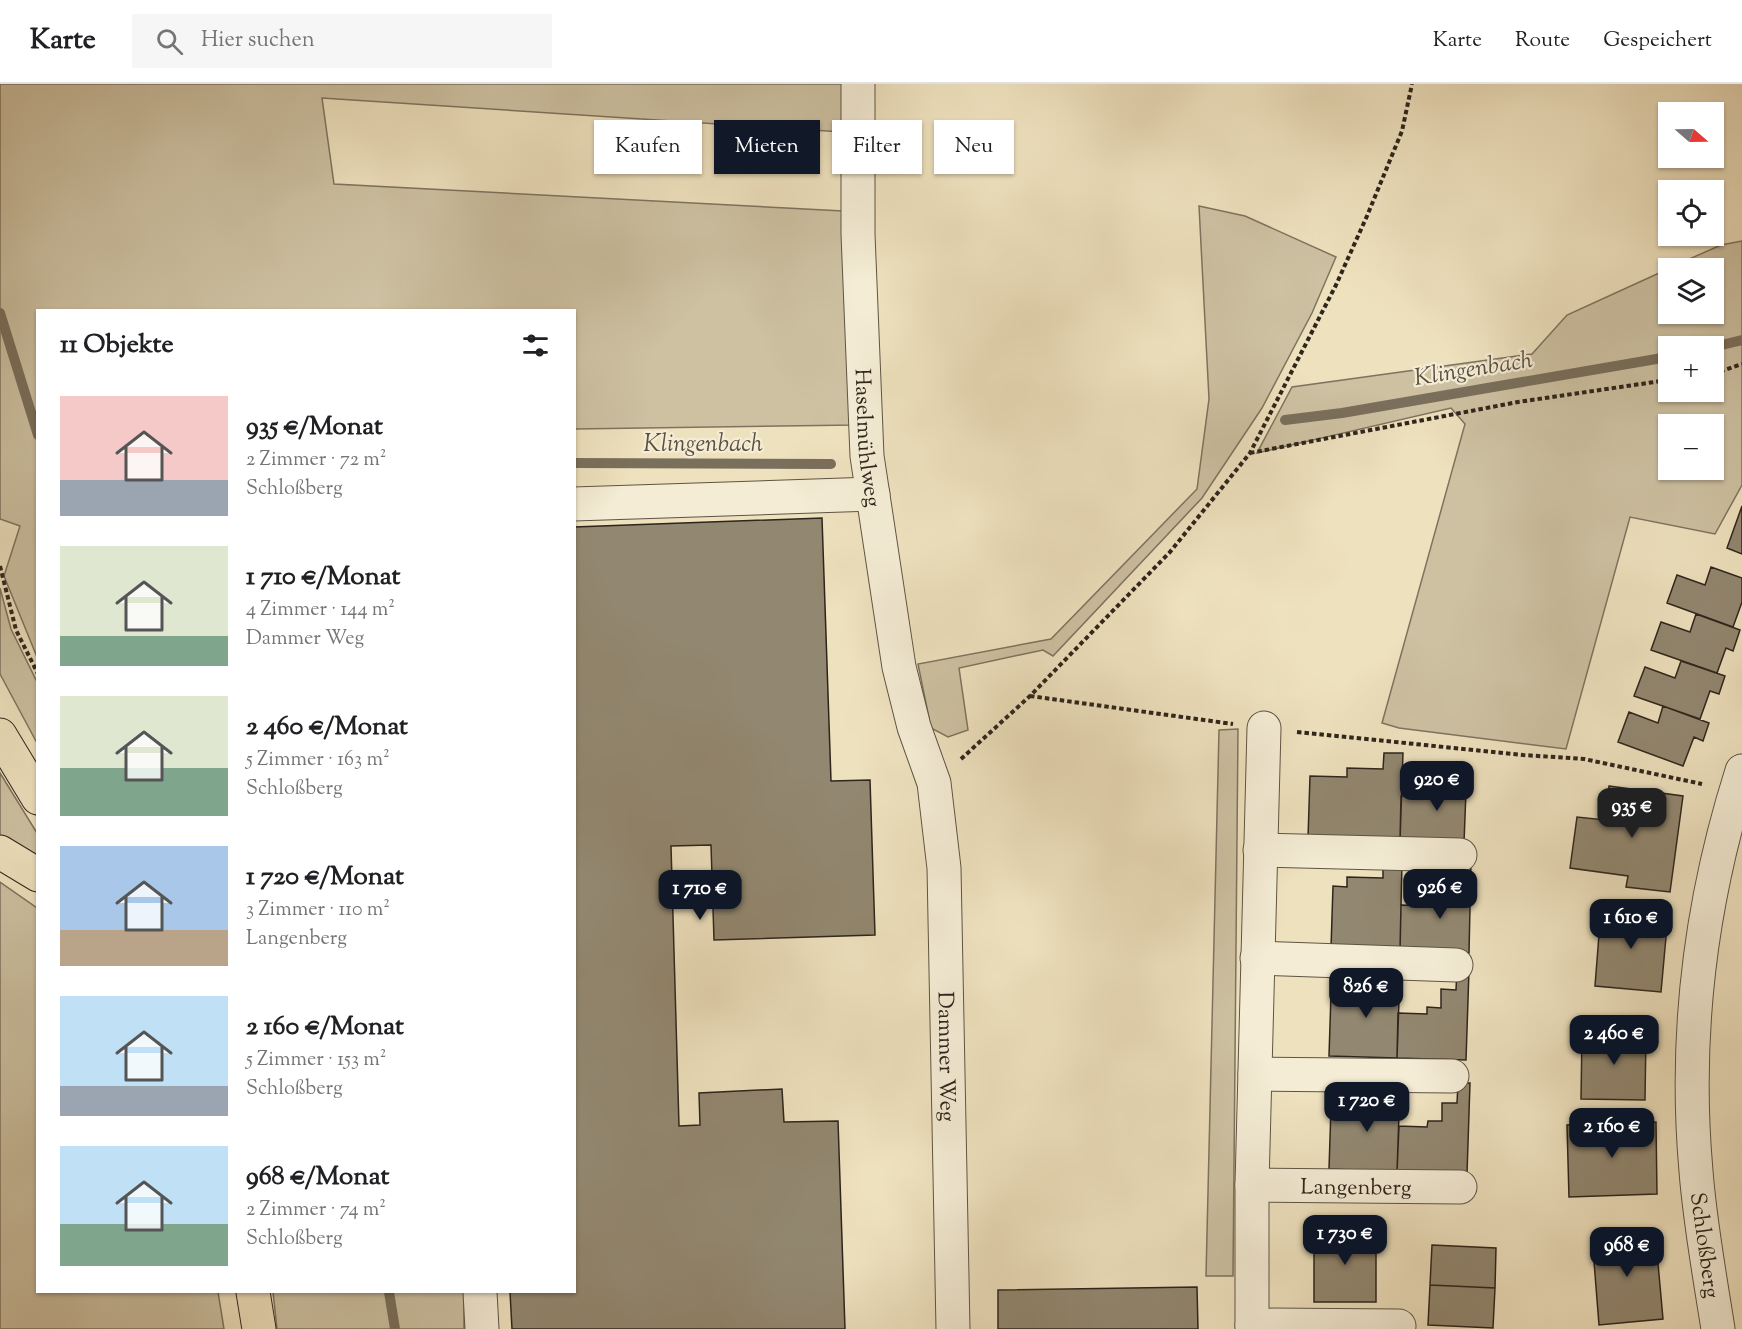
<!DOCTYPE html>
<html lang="de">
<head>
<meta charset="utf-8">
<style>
	:root { --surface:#fff; --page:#f6f6f6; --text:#202124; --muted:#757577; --line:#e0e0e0; --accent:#111827 }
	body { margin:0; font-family:"Sorts Mill Goudy",serif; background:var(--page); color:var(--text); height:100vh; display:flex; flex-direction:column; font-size:22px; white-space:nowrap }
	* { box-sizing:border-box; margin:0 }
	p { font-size:20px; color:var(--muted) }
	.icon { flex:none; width:33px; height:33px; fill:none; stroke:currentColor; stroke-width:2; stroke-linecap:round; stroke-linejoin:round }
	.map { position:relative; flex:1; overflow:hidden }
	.details { position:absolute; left:36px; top:225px; width:540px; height:984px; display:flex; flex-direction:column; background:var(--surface); border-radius:0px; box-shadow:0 2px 4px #0004 }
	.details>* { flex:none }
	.banner { position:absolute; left:594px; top:36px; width:570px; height:54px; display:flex; gap:12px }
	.needle { width:39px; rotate:110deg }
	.fabs { position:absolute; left:1658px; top:18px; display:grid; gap:12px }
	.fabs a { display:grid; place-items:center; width:66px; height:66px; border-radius:0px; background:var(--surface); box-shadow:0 2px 4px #0004; font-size:30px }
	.price { position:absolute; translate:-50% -51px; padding:0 14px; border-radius:12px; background:var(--accent); color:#fff; font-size:20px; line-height:39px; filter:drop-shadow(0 2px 3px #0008) }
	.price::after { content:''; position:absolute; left:50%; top:36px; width:18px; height:14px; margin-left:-9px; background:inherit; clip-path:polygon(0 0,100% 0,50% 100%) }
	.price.selected { background:#222; color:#fff }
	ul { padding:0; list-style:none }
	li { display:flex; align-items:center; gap:18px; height:150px; padding:0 24px }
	li span { display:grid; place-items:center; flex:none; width:168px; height:120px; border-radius:0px; color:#555 }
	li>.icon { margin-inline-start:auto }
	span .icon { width:72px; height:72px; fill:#fffc; stroke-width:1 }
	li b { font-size:26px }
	h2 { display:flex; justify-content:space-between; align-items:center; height:72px; padding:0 24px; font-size:26px }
	.tag { padding:0 21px; border-radius:0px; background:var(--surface); box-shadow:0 2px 4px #0004; font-size:21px; line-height:54px }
	.tag.selected { background:var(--accent); color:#fff }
	header { display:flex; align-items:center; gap:36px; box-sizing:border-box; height:84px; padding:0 30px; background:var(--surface); border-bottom:2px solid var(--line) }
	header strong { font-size:28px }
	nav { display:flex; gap:33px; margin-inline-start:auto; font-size:21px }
	.search { width:420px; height:54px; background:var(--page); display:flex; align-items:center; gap:15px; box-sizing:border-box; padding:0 21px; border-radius:0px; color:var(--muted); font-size:22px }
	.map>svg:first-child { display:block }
	.green { fill:#cdc1a2; stroke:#7e735f; stroke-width:1.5; fill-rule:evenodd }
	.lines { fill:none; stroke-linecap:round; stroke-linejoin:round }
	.stream { stroke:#7a6f5c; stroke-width:10 }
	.building { fill:#928770; stroke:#2e251c; stroke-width:1.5 }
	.minor-casing { stroke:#5e5444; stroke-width:35 }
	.highway-casing { stroke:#2e251c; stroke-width:35 }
	.path { stroke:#2e251c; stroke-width:4; stroke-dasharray:4.5 3; stroke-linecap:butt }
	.minor { stroke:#f4ecd5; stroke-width:33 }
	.highway { stroke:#eee1be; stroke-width:33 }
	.labels { text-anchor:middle; stroke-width:4.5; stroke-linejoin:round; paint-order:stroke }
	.street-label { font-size:22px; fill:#2e251c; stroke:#f4ecd5 }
	.water-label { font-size:24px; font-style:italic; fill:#5a5041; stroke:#f4ecd5 }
</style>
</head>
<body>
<header>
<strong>Karte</strong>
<div class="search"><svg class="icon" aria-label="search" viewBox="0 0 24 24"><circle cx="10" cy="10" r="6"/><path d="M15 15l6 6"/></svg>Hier suchen</div>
<nav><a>Karte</a><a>Route</a><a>Gespeichert</a></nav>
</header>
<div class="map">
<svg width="1742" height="1245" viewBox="0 0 1742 1245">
	<rect width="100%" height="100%" fill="#eee1be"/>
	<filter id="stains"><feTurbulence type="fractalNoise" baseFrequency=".00333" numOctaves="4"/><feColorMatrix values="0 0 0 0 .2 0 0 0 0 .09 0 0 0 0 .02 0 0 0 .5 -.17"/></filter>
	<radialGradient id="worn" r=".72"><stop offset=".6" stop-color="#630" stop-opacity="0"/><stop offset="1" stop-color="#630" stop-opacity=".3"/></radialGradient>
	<path class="green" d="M 0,0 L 843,0 L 842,48 L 322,14 L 334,100 L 843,127 L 856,341 L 575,345 L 574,226 L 38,226 L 37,573 L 4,492 L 20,442 L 0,435 Z
		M 1199,122 L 1245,132 L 1336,173 L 1312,229 L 1262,324 L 1202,414 L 1053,572 L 1043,566 L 959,584 L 968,646 L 948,653 L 931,644 L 918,580 L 1051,555 L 1197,405 L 1209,315 Z
		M 1742,157 L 1742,401 L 1715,450 L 1630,433 L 1566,665 L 1399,644 L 1382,639 L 1465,340 L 1451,324 L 1257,369 L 1292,303 L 1532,270 L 1567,231 L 1668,185 L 1668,230 L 1713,230 L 1713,184 L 1669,184 L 1721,161 ZM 1668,262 L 1713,262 L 1713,308 L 1668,308 ZM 1668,340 L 1713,340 L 1713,386 L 1668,386 Z
		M 0,504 L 11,545 L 37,598 L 37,659 L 0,590 Z
		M 1238,645 L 1233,1192 L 1206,1192 L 1219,646 Z
		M 0,689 L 37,749 L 37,776 L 9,754 L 0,751 Z
		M 0,798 L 37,824 L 38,1208 L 218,1208 L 224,1245 L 0,1245 Z
		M 273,1208 L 464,1208 L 464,1245 L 277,1245 Z"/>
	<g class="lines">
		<path class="stream" d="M 0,229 L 38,351
			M 1713,263 L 1742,256
			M 1285,336 L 1342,329 L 1668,273
			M 574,379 L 831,380
			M 389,1208 L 395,1245"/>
	</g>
	<path class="building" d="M 1742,422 L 1742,470 L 1727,464 Z
		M 822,434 L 831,697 L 870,696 L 875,851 L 714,856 L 711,761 L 671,762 L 679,1042 L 700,1041 L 699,1009 L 782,1005 L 784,1038 L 838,1037 L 845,1245 L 512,1245 L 510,1208 L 574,1208 L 574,443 Z
		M 1711,483 L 1742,494 L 1742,518 L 1733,543 L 1667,519 L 1677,491 L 1705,501 Z
		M 1696,530 L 1740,546 L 1733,567 L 1726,564 L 1717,589 L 1651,566 L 1661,538 L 1690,548 Z
		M 1681,577 L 1725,592 L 1719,610 L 1710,607 L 1700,635 L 1634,612 L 1645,583 L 1675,594 Z
		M 1663,622 L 1709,639 L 1703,657 L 1694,653 L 1683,682 L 1618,658 L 1629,628 L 1658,639 Z
		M 1384,669 L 1403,669 L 1400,757 L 1308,754 L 1310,692 L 1347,693 L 1347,684 L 1383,685 Z
		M 1459,681 L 1467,681 L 1464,759 L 1400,757 L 1401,712 L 1430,712 L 1430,706 L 1443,706 L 1444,688 L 1459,688 Z
		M 1609,702 L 1683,712 L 1670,808 L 1626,803 L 1628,792 L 1570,784 L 1577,733 L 1605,736 Z
		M 1383,778 L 1402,778 L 1400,866 L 1331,864 L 1333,802 L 1347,803 L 1347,793 L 1383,794 Z
		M 1460,778 L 1471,778 L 1469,869 L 1400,866 L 1401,821 L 1430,822 L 1430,815 L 1443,816 L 1444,797 L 1459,798 Z
		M 1601,825 L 1668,831 L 1661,908 L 1595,902 Z
		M 1381,886 L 1400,887 L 1397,974 L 1329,972 L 1331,910 L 1344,911 L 1344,901 L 1380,902 Z
		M 1457,886 L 1469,886 L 1466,976 L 1397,974 L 1398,929 L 1427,930 L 1427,923 L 1441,924 L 1441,905 L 1456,906 Z
		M 1582,949 L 1646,950 L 1645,1016 L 1581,1015 Z
		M 1381,999 L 1400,1000 L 1397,1088 L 1329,1085 L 1331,1024 L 1345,1024 L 1345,1014 L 1381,1015 Z
		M 1458,999 L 1470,999 L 1467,1090 L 1397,1088 L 1399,1042 L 1427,1043 L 1428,1037 L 1442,1037 L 1442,1019 L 1457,1019 Z
		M 1656,1038 L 1657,1110 L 1569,1113 L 1567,1041 Z
		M 1314,1145 L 1376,1145 L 1376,1218 L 1314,1218 Z
		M 1655,1146 L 1663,1235 L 1599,1241 L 1592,1152 Z
		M 1432,1161 L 1496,1164 L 1495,1204 L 1430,1201 Z
		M 1430,1201 L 1495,1204 L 1493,1244 L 1428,1241 Z
		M 1197,1203 L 1198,1245 L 998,1245 L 998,1206 Z"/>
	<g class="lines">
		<defs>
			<g id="minor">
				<path id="s1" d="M 858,0 L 858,150 L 867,372 L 899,583 L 914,643 L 934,699 L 944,784 L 953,1245"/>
				<path d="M 574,420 L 873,410"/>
				<path d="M 1260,766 L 1460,771"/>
				<path d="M 1257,874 L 1456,881"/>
				<path d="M 1255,990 L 1452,992"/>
				<path id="s2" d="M 1252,1101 L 1460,1103"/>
				<path d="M 480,1208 L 482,1245"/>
				<path d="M 1252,1241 L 1399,1242"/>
				<path d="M 1252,1245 L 1252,1101 L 1264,644"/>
				<path d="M 1718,1245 C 1710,1193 1700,1140 1696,1087 C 1684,952 1701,816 1742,687"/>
			</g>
			<path id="highway" d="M 0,651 L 38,714
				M 0,768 L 38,791
				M 253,1208 L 259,1245"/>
		</defs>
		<use href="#minor" class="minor-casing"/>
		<use href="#highway" class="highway-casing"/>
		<path class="path" d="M 1713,290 L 1742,280
			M 1250,369 L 1518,318 L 1668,296
			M 0,482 L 16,546 L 38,590
			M 1030,612 L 1233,640
			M 1297,648 L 1523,671 L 1584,675 L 1702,700
			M 961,675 L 1030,612 L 1170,468 L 1250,369 L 1336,201 L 1367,132 L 1402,47 L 1412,0"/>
		<use href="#minor" class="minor"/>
		<use href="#highway" class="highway"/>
	</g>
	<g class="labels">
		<g class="street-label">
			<text dy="8" stroke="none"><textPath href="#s1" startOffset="354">Haselmühlweg</textPath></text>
			<text dy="8" stroke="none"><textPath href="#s1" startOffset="981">Dammer Weg</textPath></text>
			<text dy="8" stroke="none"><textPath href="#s2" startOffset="104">Langenberg</textPath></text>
			<text transform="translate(1706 1161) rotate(82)" y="8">Schloßberg</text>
		</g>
		<g class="water-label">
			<text transform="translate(1473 284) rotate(-9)" y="8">Klingenbach</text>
			<text x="703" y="367">Klingenbach</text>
		</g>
	</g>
	<rect width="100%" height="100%" filter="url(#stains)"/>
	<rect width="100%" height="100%" fill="url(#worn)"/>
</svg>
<div class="fabs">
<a><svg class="needle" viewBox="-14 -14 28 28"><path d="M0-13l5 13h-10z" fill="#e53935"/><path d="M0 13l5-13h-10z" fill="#757577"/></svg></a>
<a><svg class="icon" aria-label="locate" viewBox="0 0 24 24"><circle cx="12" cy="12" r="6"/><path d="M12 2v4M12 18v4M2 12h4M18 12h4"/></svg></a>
<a><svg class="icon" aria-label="layers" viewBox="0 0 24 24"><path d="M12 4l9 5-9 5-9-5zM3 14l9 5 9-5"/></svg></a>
<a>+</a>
<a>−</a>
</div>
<b class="price" style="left:1437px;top:728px">920 €</b>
<b class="price selected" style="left:1632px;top:755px">935 €</b>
<b class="price" style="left:1440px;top:836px">926 €</b>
<b class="price" style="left:700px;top:837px">1 710 €</b>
<b class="price" style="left:1631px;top:866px">1 610 €</b>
<b class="price" style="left:1366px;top:935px">826 €</b>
<b class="price" style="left:1614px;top:982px">2 460 €</b>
<b class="price" style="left:1367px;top:1049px">1 720 €</b>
<b class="price" style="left:1612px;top:1075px">2 160 €</b>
<b class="price" style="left:1345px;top:1182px">1 730 €</b>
<b class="price" style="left:1627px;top:1194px">968 €</b>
<div class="banner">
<a class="tag">Kaufen</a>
<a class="tag selected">Mieten</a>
<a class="tag">Filter</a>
<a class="tag">Neu</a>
</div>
<section class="details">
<h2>11 Objekte<svg class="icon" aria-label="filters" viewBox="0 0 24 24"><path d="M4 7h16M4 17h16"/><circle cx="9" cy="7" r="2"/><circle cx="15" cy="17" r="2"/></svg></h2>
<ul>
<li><span style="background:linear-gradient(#f6c9c9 70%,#9aa5b1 0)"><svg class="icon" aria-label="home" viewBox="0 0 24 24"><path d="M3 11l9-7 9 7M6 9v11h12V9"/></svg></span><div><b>935 €/Monat</b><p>2 Zimmer · 72 m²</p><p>Schloßberg</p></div></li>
<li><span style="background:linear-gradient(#dfe7d0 75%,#7fa58c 0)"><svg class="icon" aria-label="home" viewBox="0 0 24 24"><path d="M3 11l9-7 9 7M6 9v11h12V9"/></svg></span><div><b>1 710 €/Monat</b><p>4 Zimmer · 144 m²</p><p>Dammer Weg</p></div></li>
<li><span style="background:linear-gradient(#dfe7d0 60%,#7fa58c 0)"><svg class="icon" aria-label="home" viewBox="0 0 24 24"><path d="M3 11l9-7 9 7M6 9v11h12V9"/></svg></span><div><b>2 460 €/Monat</b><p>5 Zimmer · 163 m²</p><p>Schloßberg</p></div></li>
<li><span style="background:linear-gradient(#a9c7e8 70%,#b9a48a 0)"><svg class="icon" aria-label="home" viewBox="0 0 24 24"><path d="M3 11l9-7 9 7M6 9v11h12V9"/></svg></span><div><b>1 720 €/Monat</b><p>3 Zimmer · 110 m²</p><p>Langenberg</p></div></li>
<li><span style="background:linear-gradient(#bfe0f5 75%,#9aa5b1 0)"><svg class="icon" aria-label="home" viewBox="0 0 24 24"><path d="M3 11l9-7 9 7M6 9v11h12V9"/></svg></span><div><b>2 160 €/Monat</b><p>5 Zimmer · 153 m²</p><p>Schloßberg</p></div></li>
<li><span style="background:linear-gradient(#bfe0f5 65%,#7fa58c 0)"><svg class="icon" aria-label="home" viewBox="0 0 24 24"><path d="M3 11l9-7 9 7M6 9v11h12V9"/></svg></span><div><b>968 €/Monat</b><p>2 Zimmer · 74 m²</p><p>Schloßberg</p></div></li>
</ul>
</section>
</div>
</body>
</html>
